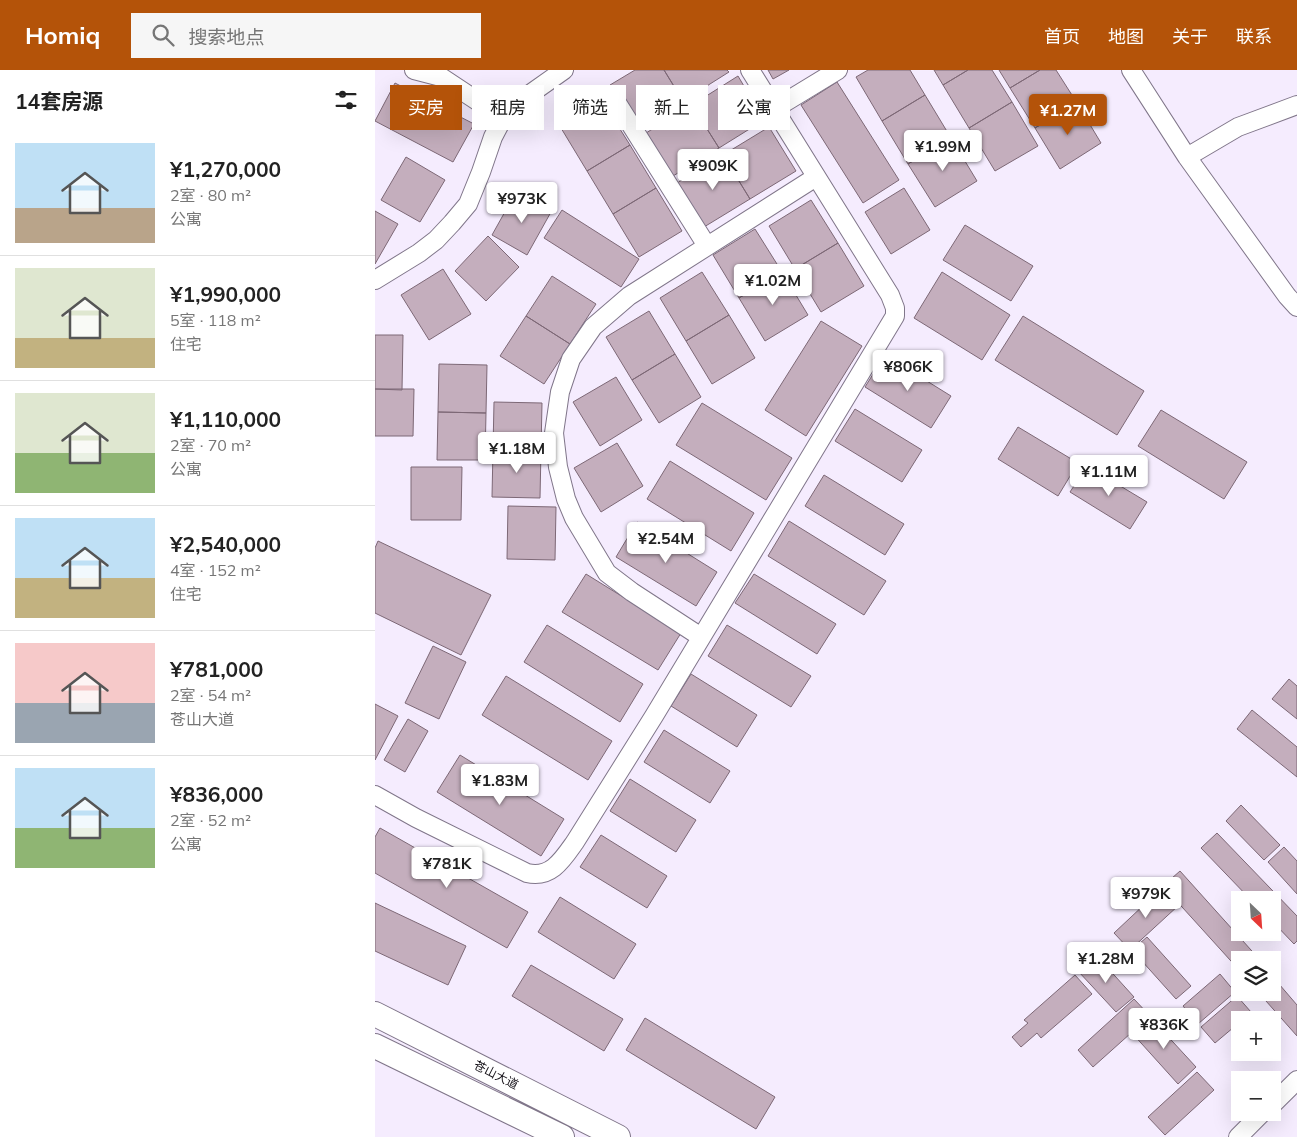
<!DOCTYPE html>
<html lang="zh">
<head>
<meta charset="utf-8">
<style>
	:root { --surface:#fff; --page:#f6f6f6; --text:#222; --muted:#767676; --line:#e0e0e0; --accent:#b45309 }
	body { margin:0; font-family:Mulish,"Noto Sans SC",sans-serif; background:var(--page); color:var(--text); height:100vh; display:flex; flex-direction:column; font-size:19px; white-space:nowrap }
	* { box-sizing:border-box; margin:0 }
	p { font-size:16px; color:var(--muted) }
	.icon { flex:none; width:28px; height:28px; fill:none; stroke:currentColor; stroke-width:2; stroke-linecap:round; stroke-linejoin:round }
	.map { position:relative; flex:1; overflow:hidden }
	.details { display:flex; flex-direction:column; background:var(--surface); width:375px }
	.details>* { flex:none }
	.hud { position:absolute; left:15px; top:15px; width:475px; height:45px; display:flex; gap:10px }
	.needle { width:32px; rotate:155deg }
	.controls { position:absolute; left:856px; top:821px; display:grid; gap:10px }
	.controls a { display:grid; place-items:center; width:50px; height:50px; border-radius:0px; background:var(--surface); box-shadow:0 5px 20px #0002; font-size:25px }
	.price { position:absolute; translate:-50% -42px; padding:0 11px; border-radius:5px; background:#fff; color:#222; font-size:16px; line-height:32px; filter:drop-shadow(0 1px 2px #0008) }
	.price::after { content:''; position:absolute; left:50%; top:30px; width:15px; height:11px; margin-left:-8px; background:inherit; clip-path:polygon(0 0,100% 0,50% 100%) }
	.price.selected { background:var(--accent); color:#fff }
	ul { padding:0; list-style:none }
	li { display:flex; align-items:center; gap:15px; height:125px; padding:0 15px }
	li+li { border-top:1px solid var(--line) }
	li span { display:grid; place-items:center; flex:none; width:140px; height:100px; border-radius:0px; color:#555 }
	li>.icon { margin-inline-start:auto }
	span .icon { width:60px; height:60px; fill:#fffc; stroke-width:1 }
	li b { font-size:21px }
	h2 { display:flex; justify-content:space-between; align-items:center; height:60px; padding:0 15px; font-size:21px }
	.tag { padding:0 18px; border-radius:0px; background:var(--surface); box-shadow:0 5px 20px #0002; font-size:18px; line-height:45px }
	.tag.selected { background:var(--accent); color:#fff }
	header { display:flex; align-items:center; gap:30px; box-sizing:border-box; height:70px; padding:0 25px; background:var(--accent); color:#fff }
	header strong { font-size:24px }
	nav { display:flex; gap:28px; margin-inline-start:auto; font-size:18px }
	.search { width:350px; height:45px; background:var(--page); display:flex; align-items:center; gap:12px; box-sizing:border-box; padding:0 18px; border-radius:0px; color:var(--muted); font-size:19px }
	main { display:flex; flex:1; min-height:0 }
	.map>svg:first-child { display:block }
	.building { fill:#c4aebd; stroke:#7d6876 }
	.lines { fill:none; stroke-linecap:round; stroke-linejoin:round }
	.street-casing { stroke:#80768a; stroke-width:20 }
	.secondary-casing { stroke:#80768a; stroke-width:26 }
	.street { stroke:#fff; stroke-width:18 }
	.secondary { stroke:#fff; stroke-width:24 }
	.labels { text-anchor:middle; stroke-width:4; stroke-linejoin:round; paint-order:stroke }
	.street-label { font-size:12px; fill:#120e15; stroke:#fff }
</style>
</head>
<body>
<header>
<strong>Homiq</strong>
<div class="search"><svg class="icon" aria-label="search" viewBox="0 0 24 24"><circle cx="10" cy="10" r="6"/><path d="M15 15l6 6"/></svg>搜索地点</div>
<nav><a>首页</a><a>地图</a><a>关于</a><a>联系</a></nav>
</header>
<main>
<section class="details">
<h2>14套房源<svg class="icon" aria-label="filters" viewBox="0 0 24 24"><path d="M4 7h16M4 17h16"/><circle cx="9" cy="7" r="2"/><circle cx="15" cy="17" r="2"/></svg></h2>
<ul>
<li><span style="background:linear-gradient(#bfe0f5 65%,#b9a48a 0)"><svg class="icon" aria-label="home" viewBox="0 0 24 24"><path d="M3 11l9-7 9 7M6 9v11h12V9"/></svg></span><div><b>¥1,270,000</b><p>2室 · 80 m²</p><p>公寓</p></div></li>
<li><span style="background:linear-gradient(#dfe7d0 70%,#c2b280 0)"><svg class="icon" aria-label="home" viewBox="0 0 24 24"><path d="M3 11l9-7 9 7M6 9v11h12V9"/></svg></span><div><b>¥1,990,000</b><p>5室 · 118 m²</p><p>住宅</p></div></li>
<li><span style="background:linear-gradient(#dfe7d0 60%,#8fb573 0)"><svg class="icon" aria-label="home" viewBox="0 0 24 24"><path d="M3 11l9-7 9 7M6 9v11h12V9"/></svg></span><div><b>¥1,110,000</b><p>2室 · 70 m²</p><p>公寓</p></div></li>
<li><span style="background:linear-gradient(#bfe0f5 60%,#c2b280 0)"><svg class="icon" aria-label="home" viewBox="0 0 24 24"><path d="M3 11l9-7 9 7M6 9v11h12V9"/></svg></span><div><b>¥2,540,000</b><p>4室 · 152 m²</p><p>住宅</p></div></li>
<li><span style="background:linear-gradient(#f6c9c9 60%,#9aa5b1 0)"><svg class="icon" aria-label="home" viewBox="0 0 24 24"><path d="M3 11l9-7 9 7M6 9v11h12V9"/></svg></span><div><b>¥781,000</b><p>2室 · 54 m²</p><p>苍山大道</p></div></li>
<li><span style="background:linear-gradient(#bfe0f5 60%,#8fb573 0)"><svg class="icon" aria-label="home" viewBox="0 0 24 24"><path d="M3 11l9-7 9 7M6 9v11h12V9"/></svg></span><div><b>¥836,000</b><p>2室 · 52 m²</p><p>公寓</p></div></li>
</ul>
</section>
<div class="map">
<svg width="922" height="1067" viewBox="0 0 922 1067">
	<rect width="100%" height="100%" fill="#f5ecfe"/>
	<path class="building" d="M 260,0 L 289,0 L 308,31 L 262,59 L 235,15 Z
		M 289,0 L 352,0 L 354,2 L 308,31 Z
		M 393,0 L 414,0 L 398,9 Z
		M 493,0 L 535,0 L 550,25 L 507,51 L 481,7 Z
		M 559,0 L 593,0 L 568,15 Z
		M 593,0 L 617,0 L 637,32 L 594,58 L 568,15 Z
		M 624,0 L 665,0 L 635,18 Z
		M 665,0 L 681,0 L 702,33 L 660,58 L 635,18 Z
		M 363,6 L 389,50 L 344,78 L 317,35 Z
		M 462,12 L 524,110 L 488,133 L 426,35 Z
		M 20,13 L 99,54 L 78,92 L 0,51 Z
		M 550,25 L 576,68 L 533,94 L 507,51 Z
		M 228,32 L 255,75 L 212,101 L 186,58 Z
		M 637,32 L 663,76 L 620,101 L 594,58 Z
		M 702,33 L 726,73 L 685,99 L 660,58 Z
		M 317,35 L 344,78 L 298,106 L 271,63 Z
		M 394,57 L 421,101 L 375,129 L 348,85 Z
		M 576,68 L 602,111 L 560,137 L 533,94 Z
		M 255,75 L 281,118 L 238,144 L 212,101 Z
		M 348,85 L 375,129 L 329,157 L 302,113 Z
		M 31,87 L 70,110 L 45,152 L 6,130 Z
		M 281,118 L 307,161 L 264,187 L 238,144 Z
		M 529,118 L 555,160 L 516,184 L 490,142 Z
		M 141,122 L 176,142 L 152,185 L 117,165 Z
		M 436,130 L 463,173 L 420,199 L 394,156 Z
		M 187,140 L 264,189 L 246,217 L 169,168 Z
		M 0,141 L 23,154 L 0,194 Z
		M 590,155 L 658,196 L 636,231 L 568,190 Z
		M 380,159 L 407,202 L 364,228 L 338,185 Z
		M 113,166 L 144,197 L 111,231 L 80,201 Z
		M 463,173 L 489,216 L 446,242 L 420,199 Z
		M 68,199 L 96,244 L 54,270 L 26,225 Z
		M 327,202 L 354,245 L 311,271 L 285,228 Z
		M 407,202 L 433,245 L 390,271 L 364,228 Z
		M 567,202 L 635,245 L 607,290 L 539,248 Z
		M 177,206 L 221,234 L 195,274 L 151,246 Z
		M 274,241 L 300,284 L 257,310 L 231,267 Z
		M 354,245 L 380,288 L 337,314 L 311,271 Z
		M 151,246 L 195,274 L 169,314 L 125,286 Z
		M 648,246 L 769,321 L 742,365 L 620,290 Z
		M 446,251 L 487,276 L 431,366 L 390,340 Z
		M 0,265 L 28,265 L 27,320 L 0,319 Z
		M 300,284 L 326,327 L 284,353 L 257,310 Z
		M 510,285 L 576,326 L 556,358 L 490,317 Z
		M 64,294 L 112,295 L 111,343 L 63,342 Z
		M 241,307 L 267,350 L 225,376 L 198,332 Z
		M 0,319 L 39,319 L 38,366 L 0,366 Z
		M 119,332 L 167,333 L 166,380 L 118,379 Z
		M 327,333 L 417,388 L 391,430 L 301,375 Z
		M 480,339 L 547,380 L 527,412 L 460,371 Z
		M 786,340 L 872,392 L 849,429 L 763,376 Z
		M 63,342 L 111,343 L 110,390 L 62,390 Z
		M 643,357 L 703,393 L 683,426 L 623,389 Z
		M 242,373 L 268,416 L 226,442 L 199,398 Z
		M 118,379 L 166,380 L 165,428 L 117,427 Z
		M 295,391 L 379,443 L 356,481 L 272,429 Z
		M 712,396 L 772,432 L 755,459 L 695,422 Z
		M 36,397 L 87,397 L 86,450 L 36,450 Z
		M 449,405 L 529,454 L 510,485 L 430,436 Z
		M 133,436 L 181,437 L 180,490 L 132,489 Z
		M 414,451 L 511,511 L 489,545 L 393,486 Z
		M 262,452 L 342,502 L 321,536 L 241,487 Z
		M 3,471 L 116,525 L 86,585 L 0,543 L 0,478 Z
		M 211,504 L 306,563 L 283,600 L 187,542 Z
		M 379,504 L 461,554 L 442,584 L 360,533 Z
		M 172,555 L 268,614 L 245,652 L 149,592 Z
		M 352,555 L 436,606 L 416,637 L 333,586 Z
		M 58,576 L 91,592 L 64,649 L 30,633 Z
		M 316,604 L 382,645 L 362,677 L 296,636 Z
		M 131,606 L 237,671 L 213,710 L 107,645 Z
		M 914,609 L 922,616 L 922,649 L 897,629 Z
		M 0,634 L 23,646 L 0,690 Z
		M 877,640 L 922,677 L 922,707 L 862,659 Z
		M 33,649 L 53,661 L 30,702 L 9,690 Z
		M 289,660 L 355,701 L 335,733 L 269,692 Z
		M 85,685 L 189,749 L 166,786 L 62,722 Z
		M 255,709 L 321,750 L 301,782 L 235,741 Z
		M 866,735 L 905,775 L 889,790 L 851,751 Z
		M 5,758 L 153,842 L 132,878 L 0,803 L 0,767 Z
		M 842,763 L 922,846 L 922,871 L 919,874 L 898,852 L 898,830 L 876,830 L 826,778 Z
		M 226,765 L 292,806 L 272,838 L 205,797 Z
		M 909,777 L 922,791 L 922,824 L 893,792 Z
		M 805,801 L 885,890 L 865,890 L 865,901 L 788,816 Z
		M 787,818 L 804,835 L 755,880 L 739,863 Z
		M 185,827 L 261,874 L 239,909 L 163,862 Z
		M 0,833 L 91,876 L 73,915 L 0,881 Z
		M 772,867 L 816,916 L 801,929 L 757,880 Z
		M 721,885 L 759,927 L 741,942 L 703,901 Z
		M 156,895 L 248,949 L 229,981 L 137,926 Z
		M 845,904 L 860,922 L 823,954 L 808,936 Z
		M 700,905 L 717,924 L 666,968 L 662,963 L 646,977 L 637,967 L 653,953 L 649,950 Z
		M 898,907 L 922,935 L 922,966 L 883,922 L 898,922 Z
		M 862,926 L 876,942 L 867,950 L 865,950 L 865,952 L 840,973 L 826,957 Z
		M 759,929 L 775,946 L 718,997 L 703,980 Z
		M 775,947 L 821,997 L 803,1014 L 757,963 Z
		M 270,948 L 400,1027 L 381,1059 L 251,980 Z
		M 822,1002 L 839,1020 L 790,1065 L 773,1047 Z"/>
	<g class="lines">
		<defs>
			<path id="street" d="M 39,0 L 66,7 L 128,48
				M 756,0 L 812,87 L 912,226 L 922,237
				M 239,28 L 332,176
				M 399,39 L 463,0
				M 812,87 L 863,57 L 922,35
				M 0,210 L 44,183 L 61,170 L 77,153 L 93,134 L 106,102 L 118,67 L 128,48 L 155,24 L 189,0
				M 326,567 L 257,522 L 232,503 L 199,448 L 191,429 L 183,397 L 179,363 L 185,322 L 196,289 L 218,257 L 254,226 L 441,107
				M 0,725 L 41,748 L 152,803 C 176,809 188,789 200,772 L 279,646 L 520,246 L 520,238 L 515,225 L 375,0
				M 898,1034 L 922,1010
				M 863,1067 L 888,1042"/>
			<path id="secondary" d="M 0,944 L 243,1067
				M 0,976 L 187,1067"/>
		</defs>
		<use href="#street" class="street-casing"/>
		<use href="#secondary" class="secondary-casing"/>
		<use href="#street" class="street"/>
		<use href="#secondary" class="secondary"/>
	</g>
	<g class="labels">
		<g class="street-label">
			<text transform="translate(121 1005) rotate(27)" y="4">苍山大道</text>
		</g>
	</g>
</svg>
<div class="controls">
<a><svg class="needle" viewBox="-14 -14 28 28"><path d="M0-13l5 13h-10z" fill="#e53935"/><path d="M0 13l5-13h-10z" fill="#767676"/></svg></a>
<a><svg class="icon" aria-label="layers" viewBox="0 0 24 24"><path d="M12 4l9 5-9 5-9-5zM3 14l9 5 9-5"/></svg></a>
<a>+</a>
<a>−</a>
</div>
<b class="price selected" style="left:693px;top:66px">¥1.27M</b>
<b class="price" style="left:568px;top:102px">¥1.99M</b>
<b class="price" style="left:338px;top:121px">¥909K</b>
<b class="price" style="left:147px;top:154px">¥973K</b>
<b class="price" style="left:398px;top:236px">¥1.02M</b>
<b class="price" style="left:533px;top:322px">¥806K</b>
<b class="price" style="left:142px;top:404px">¥1.18M</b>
<b class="price" style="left:734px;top:427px">¥1.11M</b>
<b class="price" style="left:291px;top:494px">¥2.54M</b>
<b class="price" style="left:125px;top:736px">¥1.83M</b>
<b class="price" style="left:72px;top:819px">¥781K</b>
<b class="price" style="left:771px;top:849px">¥979K</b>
<b class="price" style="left:731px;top:914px">¥1.28M</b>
<b class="price" style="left:789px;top:980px">¥836K</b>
<div class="hud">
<a class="tag selected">买房</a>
<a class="tag">租房</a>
<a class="tag">筛选</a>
<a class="tag">新上</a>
<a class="tag">公寓</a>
</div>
</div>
</main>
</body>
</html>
